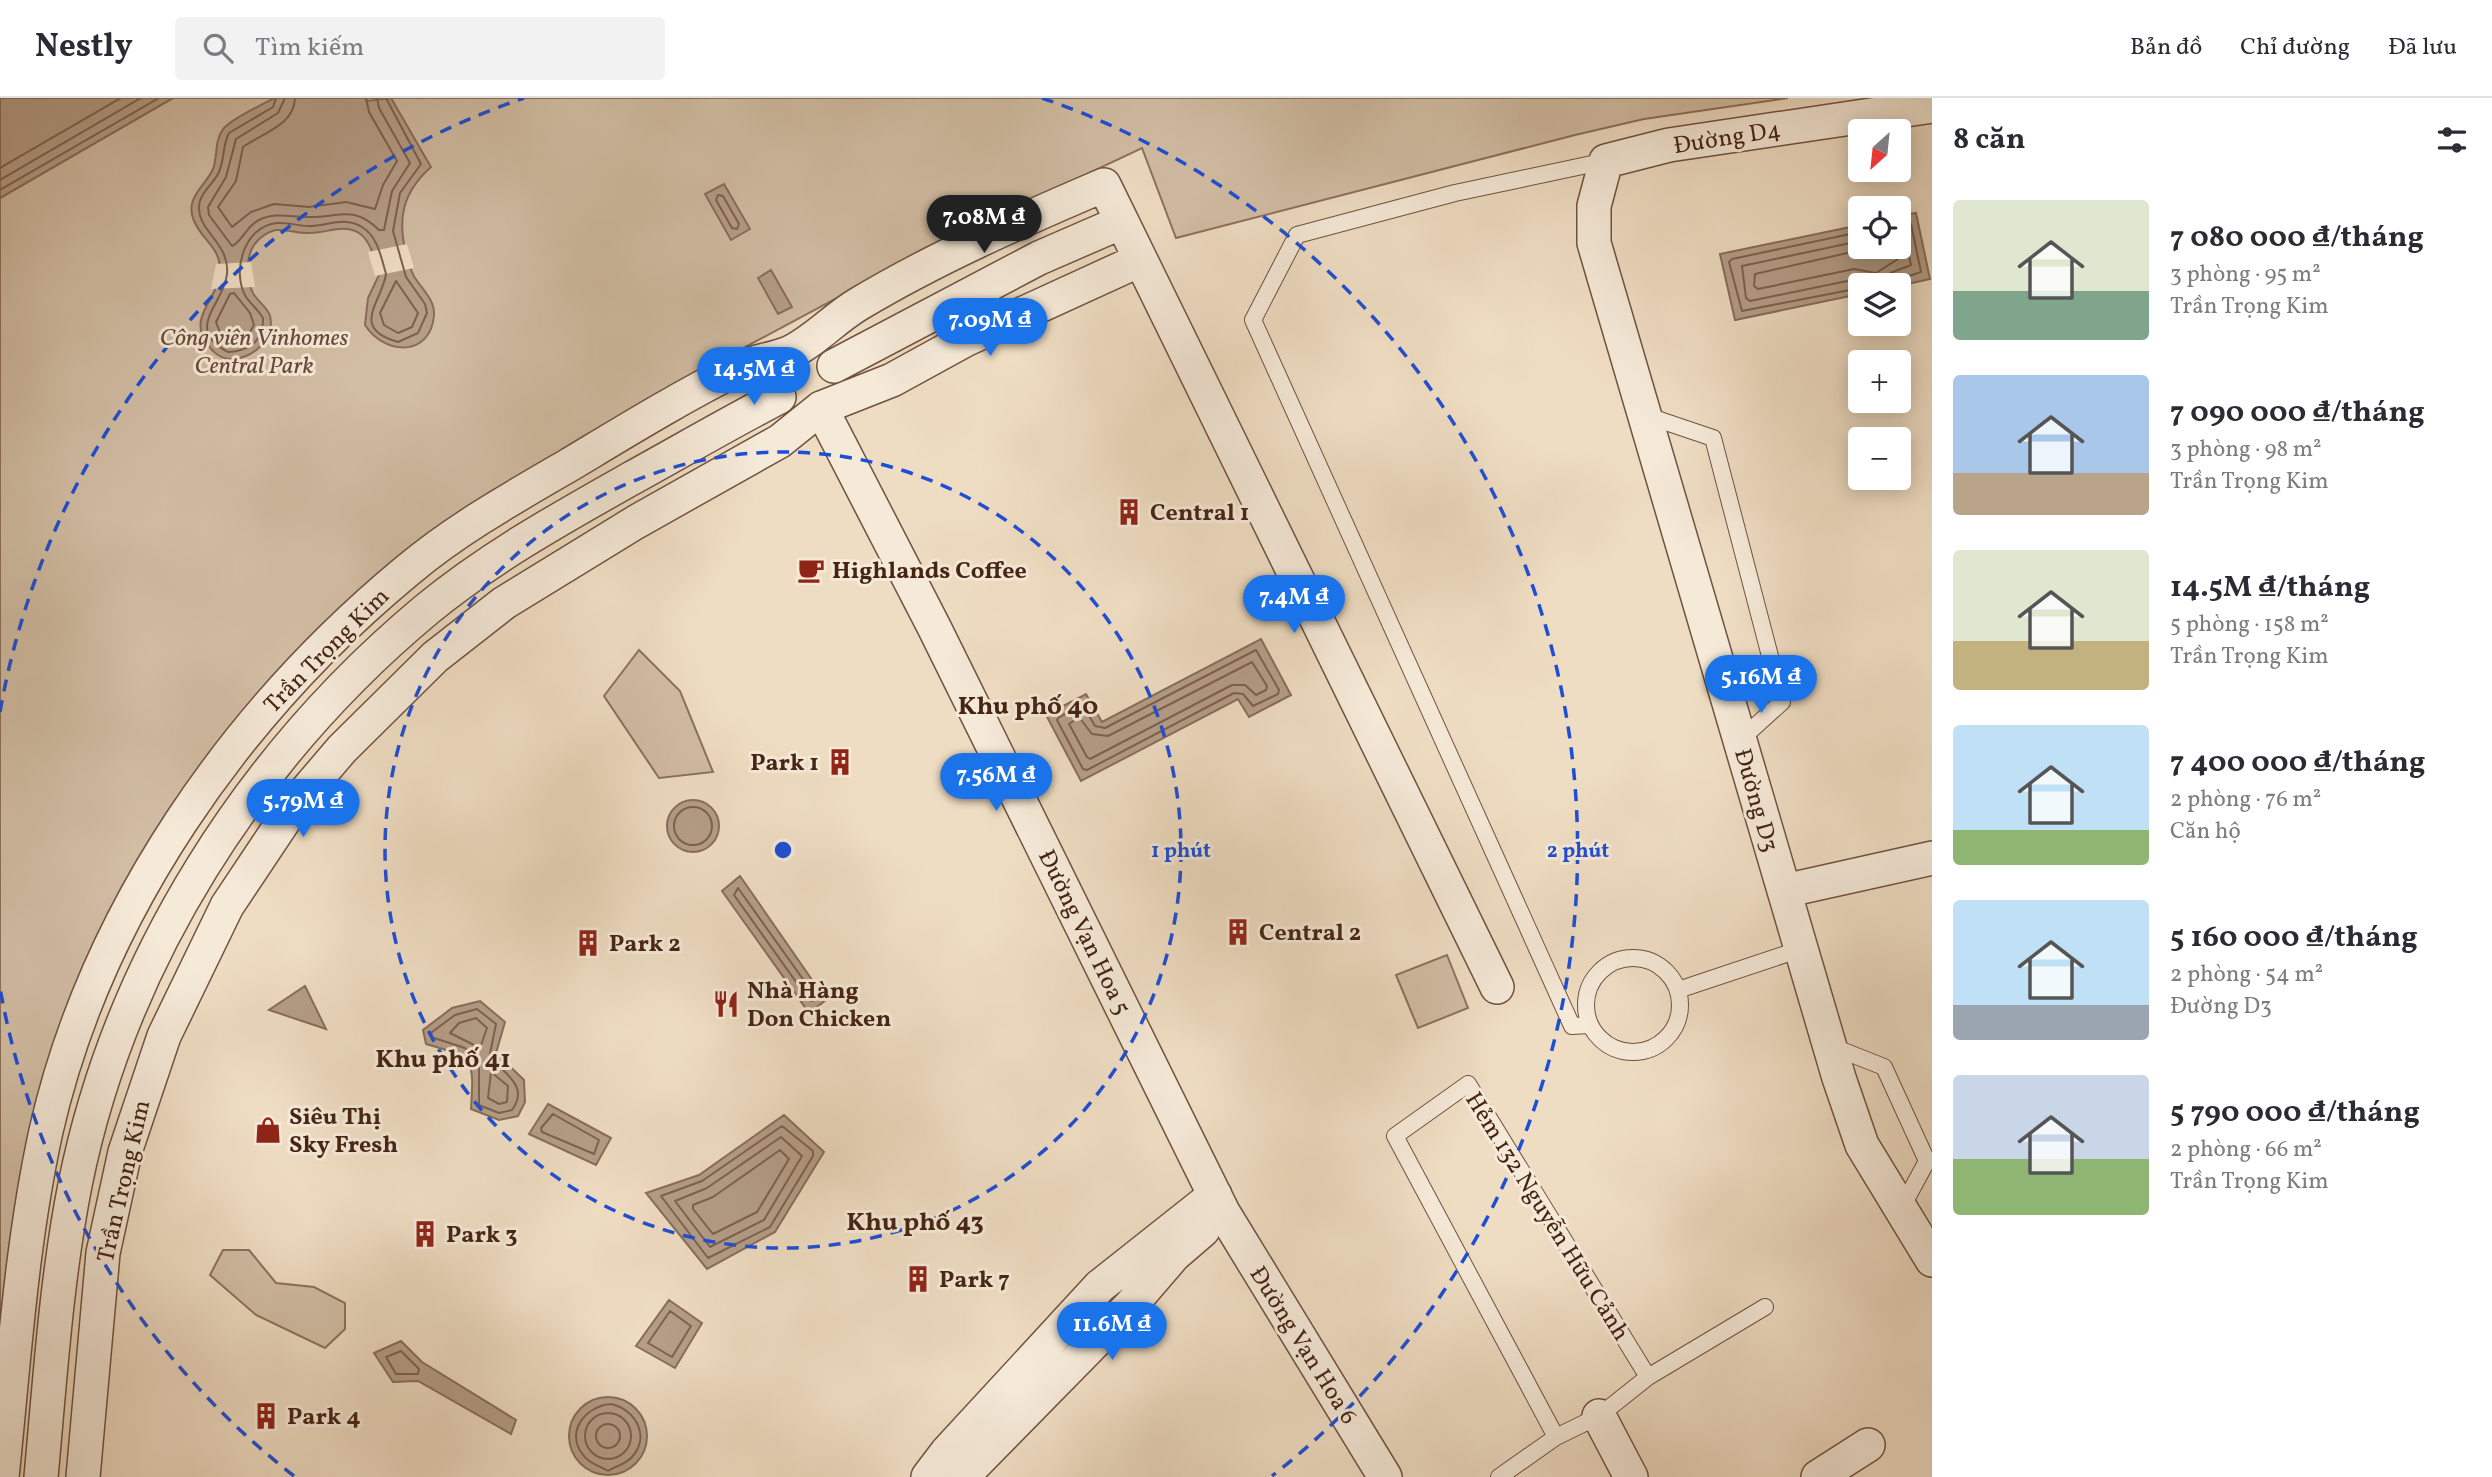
<!DOCTYPE html>
<html lang="vi">
<head>
<meta charset="utf-8">
<style>
	:root { --surface:#fff; --page:#f2f2f3; --text:#2b2b33; --muted:#7c7c81; --line:#e1e1e2; --accent:#1a73e8 }
	body { margin:0; font-family:Vollkorn,serif; background:var(--page); color:var(--text); height:100vh; display:flex; flex-direction:column; font-size:26px; white-space:nowrap }
	* { box-sizing:border-box; margin:0 }
	p { font-size:23px; color:var(--muted) }
	.icon { flex:none; width:38px; height:38px; fill:none; stroke:currentColor; stroke-width:2; stroke-linecap:round; stroke-linejoin:round }
	.map { position:relative; flex:1; overflow:hidden }
	.panel { display:flex; flex-direction:column; background:var(--surface); width:560px }
	.panel>* { flex:none }
	.needle { width:46px; rotate:207deg }
	.controls { position:absolute; left:1848px; top:21px; display:grid; gap:14px }
	.controls a { display:grid; place-items:center; width:63px; height:63px; border-radius:7px; background:var(--surface); box-shadow:0 4px 18px #0003; font-size:35px }
	.price { position:absolute; translate:-50% -60px; padding:0 16px; border-radius:24px; background:var(--accent); color:#fff; font-size:23px; line-height:46px; filter:drop-shadow(0 2px 4px #0008) }
	.price::after { content:''; position:absolute; left:50%; top:42px; width:21px; height:16px; margin-left:-10px; background:inherit; clip-path:polygon(0 0,100% 0,50% 100%) }
	.price.selected { background:#222; color:#fff }
	ul { padding:0; list-style:none }
	li { display:flex; align-items:center; gap:21px; height:175px; padding:0 21px }
	li span { display:grid; place-items:center; flex:none; width:196px; height:140px; border-radius:7px; color:#555 }
	li>.icon { margin-inline-start:auto }
	span .icon { width:84px; height:84px; fill:#fffc; stroke-width:1 }
	li b { font-size:30px }
	h2 { display:flex; justify-content:space-between; align-items:center; height:84px; padding:0 21px; font-size:30px }
	header { display:flex; align-items:center; gap:42px; box-sizing:border-box; height:98px; padding:0 35px; background:var(--surface); border-bottom:2px solid var(--line) }
	header strong { font-size:33px }
	nav { display:flex; gap:38px; margin-inline-start:auto; font-size:24px }
	.search { width:490px; height:63px; background:var(--page); display:flex; align-items:center; gap:18px; box-sizing:border-box; padding:0 24px; border-radius:7px; color:var(--muted); font-size:26px }
	main { display:flex; flex:1; min-height:0 }
	.map>svg:first-child { display:block }
	.green { fill:#d2bea5; stroke:#8c715c; stroke-width:2 }
	.water { fill:#b59e88; stroke:#886d5a; stroke-width:2 }
	.pier { fill:#efddc3 }
	.lines { fill:none; stroke-linecap:round; stroke-linejoin:round }
	.shore { stroke:#7d614e; stroke-width:2 }
	.lane-casing { stroke:#705240; stroke-width:18 }
	.street-casing { stroke:#705240; stroke-width:36 }
	.lane { stroke:#f5e9d8; stroke-width:16 }
	.street { stroke:#f5e9d8; stroke-width:33 }
	.ring { fill:none; stroke:#1d4ed8; stroke-width:3.5; stroke-dasharray:12 9 }
	.labels { text-anchor:middle; stroke-width:6; stroke-linejoin:round; paint-order:stroke }
	.street-label { font-size:24px; fill:#452414; stroke:#f5e9d8 }
	.park-label { font-size:24px; font-style:italic; fill:#684a38; stroke:#f5e9d8 }
	.poi-label { font-size:24px; font-weight:bold; fill:#452414; stroke:#f5e9d8; text-anchor:start }
	.neighbourhood-label { font-size:26px; font-weight:bold; fill:#452414; stroke:#f5e9d8 }
	.centre { fill:#1d4ed8; stroke:#f5e9d8; stroke-width:3.5 }
	.ring-label { font-size:21px; text-anchor:middle; font-weight:bold; fill:#1d4ed8; stroke:#f5e9d8; stroke-width:6; stroke-linejoin:round; paint-order:stroke }
</style>
</head>
<body>
<header>
<strong>Nestly</strong>
<div class="search"><svg class="icon" aria-label="search" viewBox="0 0 24 24"><circle cx="10" cy="10" r="6"/><path d="M15 15l6 6"/></svg>Tìm kiếm</div>
<nav><a>Bản đồ</a><a>Chỉ đường</a><a>Đã lưu</a></nav>
</header>
<main>
<div class="map">
<svg width="1932" height="1379" viewBox="0 0 1932 1379">
	<rect width="100%" height="100%" fill="#efddc3"/>
	<filter id="stains"><feTurbulence type="fractalNoise" baseFrequency=".00286" numOctaves="4"/><feColorMatrix values="0 0 0 0 .2 0 0 0 0 .09 0 0 0 0 .02 0 0 0 .5 -.17"/></filter>
	<radialGradient id="worn" r=".72"><stop offset=".6" stop-color="#630" stop-opacity="0"/><stop offset="1" stop-color="#630" stop-opacity=".3"/></radialGradient>
	<path class="green" d="M 173,0 L 1788,0 L 1644,21 L 1575,37 L 1176,140 L 1142,50 L 932,149 L 734,255 L 425,441 L 129,783 L 0,1264 L 0,100 Z
		M 639,552 L 680,593 L 713,674 L 659,680 L 604,598 Z
		M 1447,857 L 1468,910 L 1418,930 L 1396,877 Z
		M 223,1152 L 249,1152 L 276,1185 L 314,1189 L 345,1205 L 345,1231 L 325,1250 L 256,1217 L 210,1177 Z"/>
	<path class="water" d="M 0,0 L 173,0 L 0,100 Z
		M 274,0 L 365,0 L 367,3 L 391,0 L 431,69 C 403,94 397,120 406,155 C 409,163 410,173 415,180 C 423,192 435,203 434,217 C 431,259 385,258 365,227 L 368,200 L 379,177 C 375,163 372,144 359,135 C 342,125 325,136 307,135 C 297,135 286,131 276,132 C 267,134 259,140 254,147 C 246,159 246,179 252,193 C 255,202 267,208 270,218 C 276,242 250,263 228,261 C 220,260 212,253 207,246 C 187,218 219,201 220,173 C 221,150 202,142 194,123 C 184,100 205,89 213,71 C 218,58 214,42 224,30 C 235,18 259,9 274,0 Z
		M 724,86 L 750,131 L 731,142 L 705,96 Z
		M 1916,115 L 1930,181 L 1899,188 L 1860,187 L 1860,196 L 1735,222 L 1720,156 L 1860,127 L 1860,149 L 1899,149 L 1899,118 Z
		M 771,172 L 792,209 L 778,216 L 758,180 Z
		M 1261,541 L 1291,597 L 1249,619 L 1238,601 L 1081,683 L 1046,617 L 1086,596 L 1102,624 Z
		M667 728a26 26 0 1 1 52 0a26 26 0 1 1-52 0Z
		M 740,778 L 826,902 L 809,915 L 722,793 Z
		M 305,888 L 326,931 L 269,912 Z
		M 480,903 L 505,924 L 496,955 L 524,982 L 525,1004 L 518,1018 L 499,1022 L 471,1011 C 474,961 475,960 426,946 L 423,932 L 452,910 Z
		M 548,1006 L 611,1040 L 596,1067 L 529,1036 Z
		M 784,1017 L 824,1054 L 775,1134 L 707,1171 L 646,1095 L 699,1077 Z
		M 669,1202 L 702,1225 L 675,1270 L 636,1248 Z
		M 401,1243 L 422,1264 L 516,1322 L 511,1336 L 418,1283 L 393,1284 L 374,1255 Z
		M569 1338a39 39 0 1 1 78 0a39 39 0 1 1-78 0Z"/>
	<path class="pier" d="M 407,146 L 414,170 L 375,178 L 368,154 Z
		M 251,164 L 255,189 L 211,191 L 216,166 Z"/>
	<g class="lines">
		<path class="shore" d="M 276,0 L 273,9 L 229,35 C 222,48 225,63 218,76 C 212,87 200,95 199,108 C 197,133 230,145 227,176 C 224,207 183,230 228,254 C 249,253 264,243 263,220 C 258,212 251,206 246,199 C 231,174 244,128 277,125 C 287,124 298,128 309,128 C 327,128 344,118 362,129 C 378,139 381,159 386,176 C 382,204 349,230 398,244 L 418,235 L 427,215 L 425,206 L 406,179 L 393,133 L 400,95 L 421,66 L 386,0
			M 285,0 L 278,15 L 236,41 L 226,79 L 208,109 L 209,117 L 232,148 C 242,144 247,127 259,122 C 275,114 290,119 308,119 C 338,120 353,106 379,132 L 384,132 L 392,93 L 410,65 L 379,10 L 377,0
			M 295,0 C 294,28 262,35 243,49 L 236,83 L 218,109 L 232,129 L 251,114 L 274,106 L 309,109 L 346,104 L 375,111 L 383,87 L 397,63 L 369,14 L 366,0
			M 0,70 L 121,0
			M 0,82 L 141,0
			M 0,92 L 159,0
			M 718,97 L 723,98 L 739,126 L 737,131 L 732,130 L 716,102 Z
			M 1860,134 L 1732,161 L 1729,164 L 1742,213 L 1860,190
			M 1860,143 L 1742,168 L 1746,200 L 1750,203 L 1857,181 L 1872,187
			M 1874,149 L 1755,176 L 1754,188 L 1758,191 L 1854,171 L 1876,175 L 1898,161 L 1896,149
			M 396,183 L 418,215 L 412,229 L 398,235 L 384,227 L 380,215 Z
			M 1883,187 L 1890,175 L 1911,167 L 1904,136 L 1899,134
			M 1892,187 L 1897,182 L 1921,174 L 1911,126 L 1899,125
			M 234,195 L 250,215 L 254,227 L 246,241 L 231,245 L 222,240 L 216,224 L 230,196 Z
			M 1256,552 L 1279,592 L 1278,596 L 1253,608 L 1243,596 L 1234,595 L 1087,672 L 1083,671 L 1057,622 L 1059,619 L 1083,607 L 1095,628 L 1105,630 Z
			M 1252,564 L 1267,588 L 1266,592 L 1256,597 L 1245,587 L 1232,587 L 1090,661 L 1087,659 L 1069,626 L 1079,619 L 1092,636 L 1108,638 Z
			M674 728a19 19 0 1 1 38 0a19 19 0 1 1-38 0Z
			M 738,790 L 815,898 L 813,903 L 809,902 L 734,797 Z
			M 477,911 L 496,926 L 490,956 C 500,975 531,986 512,1012 L 499,1015 L 479,1007 L 479,968 L 465,950 L 431,939 L 432,934 L 455,917 Z
			M 476,920 L 487,930 L 480,950 L 450,935 L 459,925 Z
			M 491,974 L 508,988 L 507,1004 L 499,1006 L 488,1000 Z
			M 553,1016 L 599,1042 L 594,1056 L 542,1034 L 541,1030 Z
			M 782,1028 L 813,1053 L 813,1058 L 770,1129 L 708,1160 L 661,1098 L 702,1083 Z
			M 781,1039 L 802,1058 L 764,1122 L 710,1149 L 675,1103 L 707,1090 Z
			M 780,1052 L 789,1061 L 757,1114 L 713,1136 L 693,1111 L 693,1107 L 713,1099 Z
			M 670,1213 L 691,1228 L 672,1259 L 648,1245 Z
			M 401,1253 L 419,1271 L 418,1276 L 396,1276 L 386,1259 Z
			M 611,1306 C 635,1311 651,1338 632,1359 C 626,1366 616,1368 608,1373 C 600,1368 590,1366 584,1358 C 564,1335 585,1308 611,1306 Z
			M585 1338a23 23 0 1 1 46 0a23 23 0 1 1-46 0Z
			M596 1338a12 12 0 1 1 24 0a12 12 0 1 1-24 0Z"/>
		<defs>
			<path id="lane" d="M 1645,317 L 1713,340 L 1782,604 L 1740,642
				M1586 907a47 47 0 1 1 94 0a47 47 0 1 1-94 0Z
				M 1678,892 L 1801,851
				M 1589,927 L 1572,928 L 1253,222 L 1297,137 L 1455,95 L 1606,63
				M 1831,948 L 1884,969 L 1927,1063 L 1901,1111
				M 1468,986 L 1648,1279 L 1599,1318 L 1556,1339 L 1395,1038 Z
				M 1648,1279 L 1765,1209
				M 1499,1379 L 1556,1339"/>
			<path id="street" d="M 1932,8 L 1669,47 L 1606,63 L 1594,108 L 1594,145 L 1839,980 L 1862,1047 L 1932,1162
				M 834,268 L 1039,160 L 1122,124
				M 821,310 L 934,529 L 1223,1114 L 1385,1379
				M 1784,793 L 1932,760
				M 1599,1318 L 1631,1379
				M 2,1379 C 14,1264 21,1147 46,1033 C 96,813 236,614 408,472 C 457,431 514,399 569,367 C 624,334 679,300 737,271 C 753,263 772,262 789,255 C 813,244 834,221 857,207 C 935,160 1020,123 1104,87 L 1497,889
				M 41,1379 C 50,1282 56,1183 75,1087 C 120,862 251,658 426,512 C 489,460 561,420 632,380 C 681,353 729,325 779,299
				M 83,1379 L 103,1155 L 125,1054 L 164,938 L 227,808 L 295,706 L 342,651 L 435,559 L 504,505 L 636,424 L 780,343 L 821,310 L 892,282 L 965,242 L 1140,162
				M 928,1379 L 947,1354 L 1100,1188 L 1215,1097
				M 962,1379 L 1131,1207 L 1174,1157 L 1203,1132
				M 1818,1379 L 1868,1347"/>
		</defs>
		<use href="#lane" class="lane-casing"/>
		<use href="#street" class="street-casing"/>
		<use href="#lane" class="lane"/>
		<use href="#street" class="street"/>
	</g>
	<g class="ring">
		<circle cx="783" cy="752" r="398"/>
		<path d="M294 1378A795 795 0 0 1 0 890M0 614A795 795 0 0 1 524 0M1042 0A795 795 0 0 1 1272 1378"/>
	</g>
	<defs>
		<symbol id="building-bare" viewBox="-9 -9 18 18"><path d="M-4-6H4V6H1V3H-1V6H-4ZM-2.5-4.3h1.7v1.8h-1.7ZM.8-4.3h1.7v1.8H.8ZM-2.5-1h1.7V.8h-1.7ZM.8-1h1.7V.8H.8Z" fill="#8f2418" stroke="#f5e9d8" stroke-width="2.5" paint-order="stroke"/></symbol>
		<symbol id="cafe-bare" viewBox="-9 -9 18 18"><path d="M-5.5-4.5H6V0H3Q3 3.5 0 3.5H-2.5Q-5.5 3.5-5.5 0ZM3-3.2v2h1.7v-2ZM-6 4.5H4V6H-6Z" fill="#8f2418" stroke="#f5e9d8" stroke-width="2.5" paint-order="stroke"/></symbol>
		<symbol id="restaurant-bare" viewBox="-9 -9 18 18"><path d="M-5-6h1v4h1v-4h1v4h1v-4h1v5L-1.5 .5V6h-2V.5L-5-1ZM5-6V6H3V1.5H1.5Q1.5-4 5-6Z" fill="#8f2418" stroke="#f5e9d8" stroke-width="2.5" paint-order="stroke"/></symbol>
		<symbol id="shop-bare" viewBox="-9 -9 18 18"><path d="M-5-2.5h2.3a2.7 3.5 0 0 1 5.4 0H5L5.5 6h-11ZM-1.5-2.5h3a1.5 2.3 0 0 0-3 0Z" fill="#8f2418" stroke="#f5e9d8" stroke-width="2.5" paint-order="stroke"/></symbol>
	</defs>
	<g fill-rule="evenodd">
		<use href="#building-bare" x="1110" y="395" width="38" height="38"/>
		<use href="#cafe-bare" x="792" y="453" width="38" height="38"/>
		<use href="#building-bare" x="821" y="645" width="38" height="38"/>
		<use href="#building-bare" x="1219" y="815" width="38" height="38"/>
		<use href="#building-bare" x="569" y="826" width="38" height="38"/>
		<use href="#restaurant-bare" x="707" y="887" width="38" height="38"/>
		<use href="#shop-bare" x="249" y="1013" width="38" height="38"/>
		<use href="#building-bare" x="406" y="1117" width="38" height="38"/>
		<use href="#building-bare" x="899" y="1162" width="38" height="38"/>
		<use href="#building-bare" x="247" y="1299" width="38" height="38"/>
	</g>
	<g class="labels">
		<g class="street-label">
			<text transform="translate(1727 39) rotate(-9)" y="8">Đường D4</text>
			<text transform="translate(326 552) rotate(-45)" y="8">Trần Trọng Kim</text>
			<text transform="translate(1757 702) rotate(74)" y="8">Đường D3</text>
			<text transform="translate(1085 834) rotate(64)" y="8">Đường Vạn Hoa 5</text>
			<text transform="translate(123 1083) rotate(-77)" y="8">Trần Trọng Kim</text>
			<text transform="translate(1548 1118) rotate(58)" y="8">Hẻm 132 Nguyễn Hữu Cảnh</text>
			<text transform="translate(1304 1247) rotate(58)" y="8">Đường Vạn Hoa 6</text>
		</g>
		<g class="park-label">
			<text x="254" y="247">Công viên Vinhomes<tspan x="254" dy="28">Central Park</tspan></text>
		</g>
		<g class="poi-label">
			<text x="1150" y="422">Central 1</text>
			<text x="832" y="480">Highlands Coffee</text>
			<text x="819" y="672" text-anchor="end">Park 1</text>
			<text x="1259" y="842">Central 2</text>
			<text x="609" y="853">Park 2</text>
			<text x="747" y="900">Nhà Hàng<tspan x="747" dy="28">Don Chicken</tspan></text>
			<text x="289" y="1026">Siêu Thị<tspan x="289" dy="28">Sky Fresh</tspan></text>
			<text x="446" y="1144">Park 3</text>
			<text x="939" y="1189">Park 7</text>
			<text x="287" y="1326">Park 4</text>
		</g>
		<g class="neighbourhood-label">
			<text x="1028" y="616">Khu phố 40</text>
			<text x="443" y="969">Khu phố 41</text>
			<text x="915" y="1132">Khu phố 43</text>
		</g>
	</g>
	<circle cx="783" cy="752" r="10" class="centre"/>
	<g class="ring-label">
		<text x="1181" y="759">1 phút</text>
		<text x="1578" y="759">2 phút</text>
	</g>
	<rect width="100%" height="100%" filter="url(#stains)"/>
	<rect width="100%" height="100%" fill="url(#worn)"/>
</svg>
<div class="controls">
<a><svg class="needle" viewBox="-14 -14 28 28"><path d="M0-13l5 13h-10z" fill="#e53935"/><path d="M0 13l5-13h-10z" fill="#7c7c81"/></svg></a>
<a><svg class="icon" aria-label="locate" viewBox="0 0 24 24"><circle cx="12" cy="12" r="6"/><path d="M12 2v4M12 18v4M2 12h4M18 12h4"/></svg></a>
<a><svg class="icon" aria-label="layers" viewBox="0 0 24 24"><path d="M12 4l9 5-9 5-9-5zM3 14l9 5 9-5"/></svg></a>
<a>+</a>
<a>−</a>
</div>
<b class="price selected" style="left:984px;top:157px">7.08M ₫</b>
<b class="price" style="left:990px;top:260px">7.09M ₫</b>
<b class="price" style="left:754px;top:309px">14.5M ₫</b>
<b class="price" style="left:1294px;top:537px">7.4M ₫</b>
<b class="price" style="left:1761px;top:617px">5.16M ₫</b>
<b class="price" style="left:996px;top:715px">7.56M ₫</b>
<b class="price" style="left:303px;top:741px">5.79M ₫</b>
<b class="price" style="left:1112px;top:1264px">11.6M ₫</b>
</div>
<section class="panel">
<h2>8 căn<svg class="icon" aria-label="filters" viewBox="0 0 24 24"><path d="M4 7h16M4 17h16"/><circle cx="9" cy="7" r="2"/><circle cx="15" cy="17" r="2"/></svg></h2>
<ul>
<li><span style="background:linear-gradient(#dfe7d0 65%,#7fa58c 0)"><svg class="icon" aria-label="home" viewBox="0 0 24 24"><path d="M3 11l9-7 9 7M6 9v11h12V9"/></svg></span><div><b>7 080 000 ₫/tháng</b><p>3 phòng · 95 m²</p><p>Trần Trọng Kim</p></div></li>
<li><span style="background:linear-gradient(#a9c7e8 70%,#b9a48a 0)"><svg class="icon" aria-label="home" viewBox="0 0 24 24"><path d="M3 11l9-7 9 7M6 9v11h12V9"/></svg></span><div><b>7 090 000 ₫/tháng</b><p>3 phòng · 98 m²</p><p>Trần Trọng Kim</p></div></li>
<li><span style="background:linear-gradient(#dfe7d0 65%,#c2b280 0)"><svg class="icon" aria-label="home" viewBox="0 0 24 24"><path d="M3 11l9-7 9 7M6 9v11h12V9"/></svg></span><div><b>14.5M ₫/tháng</b><p>5 phòng · 158 m²</p><p>Trần Trọng Kim</p></div></li>
<li><span style="background:linear-gradient(#bfe0f5 75%,#8fb573 0)"><svg class="icon" aria-label="home" viewBox="0 0 24 24"><path d="M3 11l9-7 9 7M6 9v11h12V9"/></svg></span><div><b>7 400 000 ₫/tháng</b><p>2 phòng · 76 m²</p><p>Căn hộ</p></div></li>
<li><span style="background:linear-gradient(#bfe0f5 75%,#9aa5b1 0)"><svg class="icon" aria-label="home" viewBox="0 0 24 24"><path d="M3 11l9-7 9 7M6 9v11h12V9"/></svg></span><div><b>5 160 000 ₫/tháng</b><p>2 phòng · 54 m²</p><p>Đường D3</p></div></li>
<li><span style="background:linear-gradient(#c9d6e8 60%,#8fb573 0)"><svg class="icon" aria-label="home" viewBox="0 0 24 24"><path d="M3 11l9-7 9 7M6 9v11h12V9"/></svg></span><div><b>5 790 000 ₫/tháng</b><p>2 phòng · 66 m²</p><p>Trần Trọng Kim</p></div></li>
</ul>
</section>
</main>
</body>
</html>
